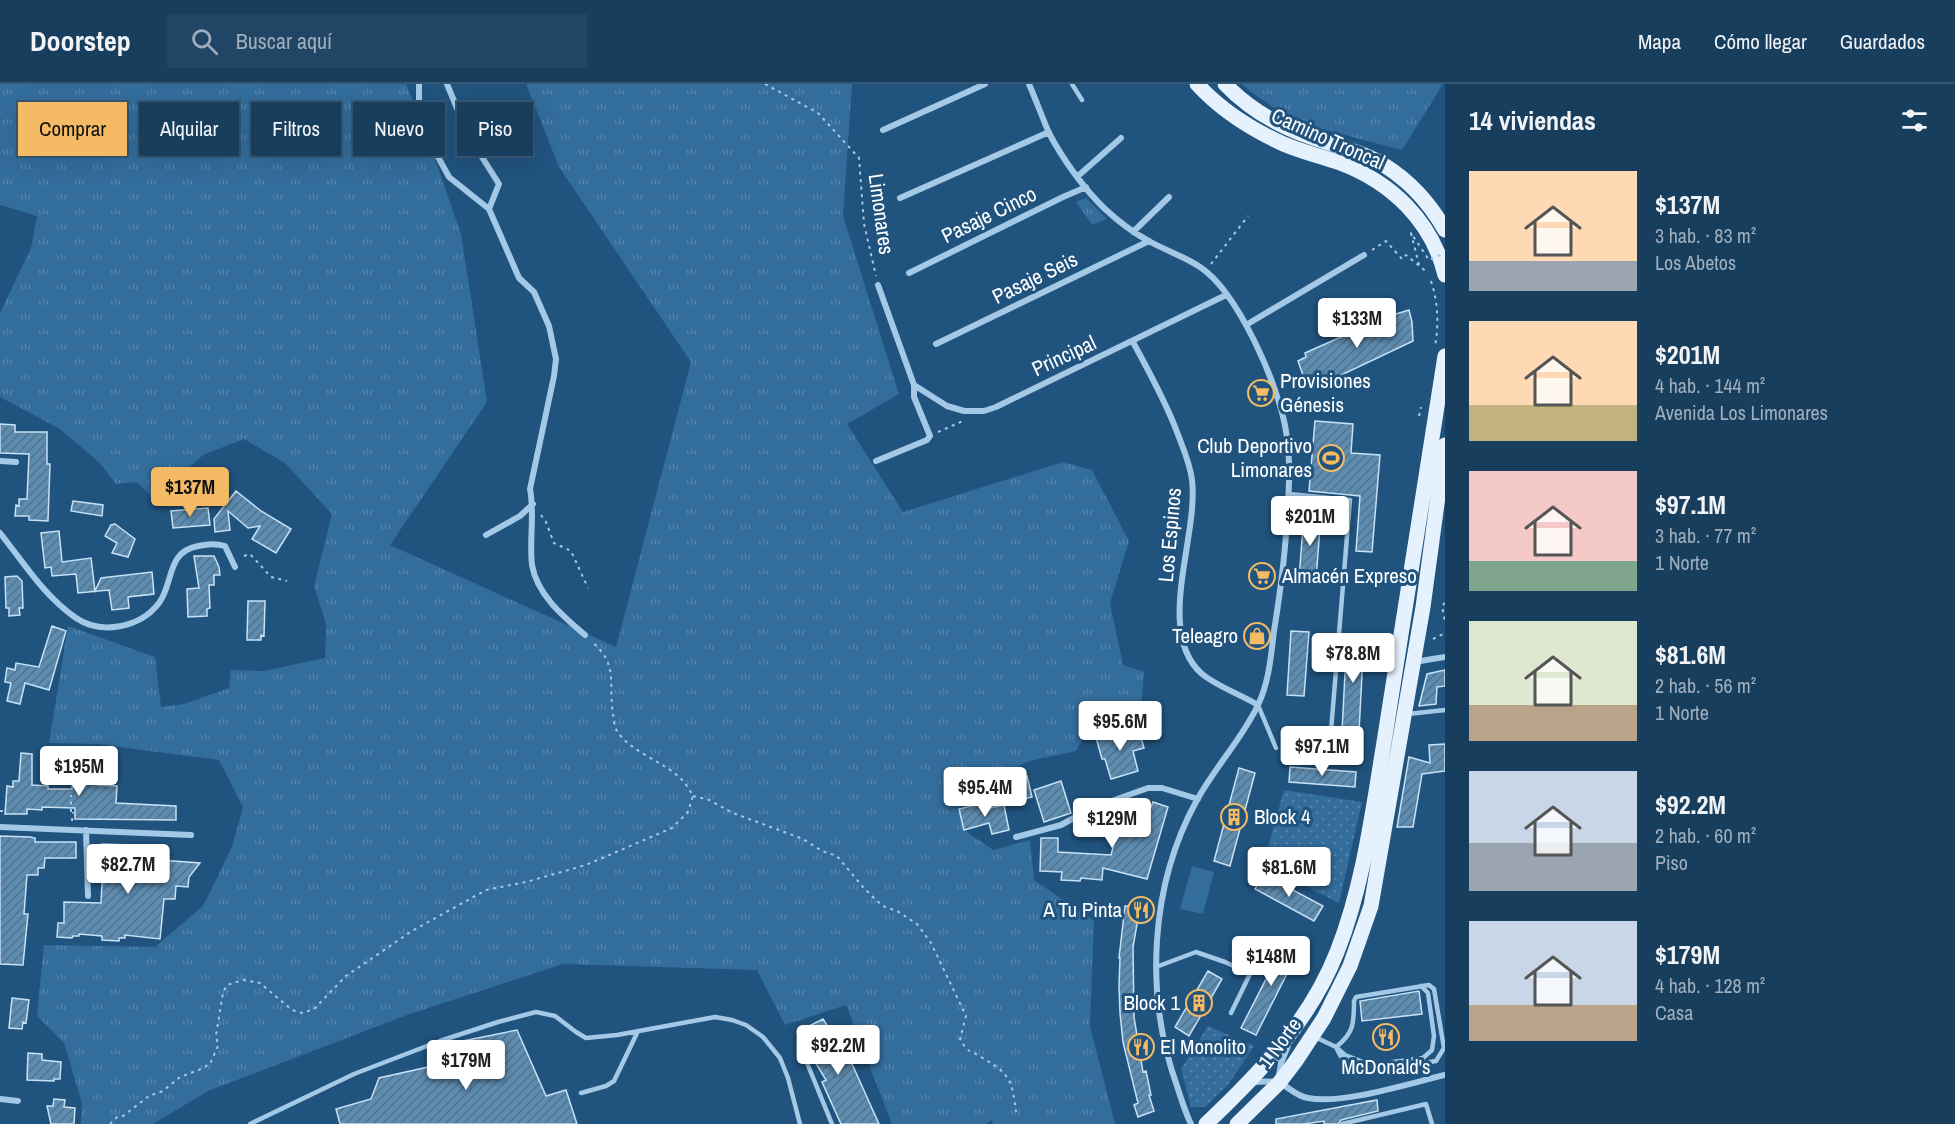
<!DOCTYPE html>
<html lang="es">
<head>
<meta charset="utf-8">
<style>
	:root { --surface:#183e5e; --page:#214564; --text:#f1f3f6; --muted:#9faebc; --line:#365773; --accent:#f4bb64 }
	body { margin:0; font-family:"Archivo Narrow",sans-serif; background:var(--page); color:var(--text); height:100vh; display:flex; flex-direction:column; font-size:22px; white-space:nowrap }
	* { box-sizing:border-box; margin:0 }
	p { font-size:20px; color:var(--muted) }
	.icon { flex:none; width:33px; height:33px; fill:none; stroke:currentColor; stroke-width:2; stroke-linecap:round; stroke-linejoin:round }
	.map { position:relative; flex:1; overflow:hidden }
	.side { display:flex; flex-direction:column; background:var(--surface); width:510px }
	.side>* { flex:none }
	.banner { position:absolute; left:18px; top:18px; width:570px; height:54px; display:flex; gap:12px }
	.price { position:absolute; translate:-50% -51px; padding:0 14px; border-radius:6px; background:#fff; color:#222; font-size:20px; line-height:39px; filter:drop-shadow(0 2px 3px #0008) }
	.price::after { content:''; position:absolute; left:50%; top:36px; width:18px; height:14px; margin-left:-9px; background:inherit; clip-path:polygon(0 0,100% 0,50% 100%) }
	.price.on { background:var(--accent); color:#111 }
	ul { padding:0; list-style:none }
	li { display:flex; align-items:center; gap:18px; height:150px; padding:0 24px }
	li span { display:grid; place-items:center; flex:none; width:168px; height:120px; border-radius:0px; color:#555 }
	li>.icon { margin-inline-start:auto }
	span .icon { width:72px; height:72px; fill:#fffc; stroke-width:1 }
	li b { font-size:26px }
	h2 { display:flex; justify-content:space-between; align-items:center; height:72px; padding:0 24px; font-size:26px }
	.tag { padding:0 21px; border-radius:0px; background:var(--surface); box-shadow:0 6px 24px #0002,0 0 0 2px var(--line); font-size:21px; line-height:54px }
	.tag.on { background:var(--accent); color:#111 }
	header { display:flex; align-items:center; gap:36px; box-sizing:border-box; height:84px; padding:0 30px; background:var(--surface); border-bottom:2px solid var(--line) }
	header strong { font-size:28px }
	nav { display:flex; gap:33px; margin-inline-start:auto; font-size:21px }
	.search { width:420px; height:54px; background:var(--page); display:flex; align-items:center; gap:15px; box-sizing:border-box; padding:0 21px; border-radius:0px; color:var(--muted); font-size:22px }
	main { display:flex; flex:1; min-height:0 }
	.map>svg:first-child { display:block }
	.grass { fill:url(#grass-tufts) }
	.park { fill:url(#park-dots) }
	.pitch { fill:#336d9c }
	.building { fill:url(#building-hatch); stroke:#c7e1f5; stroke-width:1.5 }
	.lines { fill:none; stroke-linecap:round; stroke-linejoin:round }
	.path { stroke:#a4c9e7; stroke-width:2; stroke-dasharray:3 4.5; stroke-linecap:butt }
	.service { stroke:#a4c9e7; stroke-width:4.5 }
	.minor { stroke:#a4c9e7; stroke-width:6 }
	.primary { stroke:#e5f1fd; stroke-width:15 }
	.path-bridge { stroke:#a4c9e7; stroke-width:2; stroke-dasharray:3 4.5; stroke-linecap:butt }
	.labels { text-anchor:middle; stroke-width:6; stroke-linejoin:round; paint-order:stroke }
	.street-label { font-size:21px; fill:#fff; stroke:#20537e }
	.poi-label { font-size:21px; fill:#fff; stroke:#20537e; text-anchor:start }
</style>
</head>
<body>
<header>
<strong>Doorstep</strong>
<div class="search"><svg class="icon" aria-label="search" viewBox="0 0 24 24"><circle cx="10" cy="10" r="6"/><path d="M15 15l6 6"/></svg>Buscar aquí</div>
<nav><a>Mapa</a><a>Cómo llegar</a><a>Guardados</a></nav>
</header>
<main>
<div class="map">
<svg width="1445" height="1040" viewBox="0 0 1445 1040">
	<defs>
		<pattern id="grass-tufts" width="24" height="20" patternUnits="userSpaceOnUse" patternTransform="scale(1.5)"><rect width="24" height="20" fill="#336d9c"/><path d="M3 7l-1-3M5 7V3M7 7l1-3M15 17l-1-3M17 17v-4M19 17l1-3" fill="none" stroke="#5283ab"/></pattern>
		<pattern id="park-dots" width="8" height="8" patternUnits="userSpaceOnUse" patternTransform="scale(1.5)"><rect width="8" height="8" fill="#336d9c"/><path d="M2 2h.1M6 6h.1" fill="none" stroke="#5283ab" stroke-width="1.8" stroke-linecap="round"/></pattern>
		<pattern id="building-hatch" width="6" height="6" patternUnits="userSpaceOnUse" patternTransform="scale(1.5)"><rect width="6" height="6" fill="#5d8cb1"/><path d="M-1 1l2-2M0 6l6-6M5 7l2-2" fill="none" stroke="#567289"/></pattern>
	</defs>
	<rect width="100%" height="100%" fill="#20537e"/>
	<path class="grass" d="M 0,0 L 406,0 L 421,35 L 461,150 L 487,318 L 390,461 L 616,563 L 691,278 L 559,83 L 526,0 L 852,0 L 843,132 L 899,310 L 847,340 L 903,428 L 1063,378 L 1092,386 L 1129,457 L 1110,519 L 1123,581 L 1144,588 L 1141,626 L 1088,646 L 1076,667 L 1029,677 L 970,707 L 959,723 L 964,746 L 993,766 L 1030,756 L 1034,796 L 1094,837 L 1090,942 L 1115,1040 L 993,1040 L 992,1036 L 986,1040 L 892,1040 L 846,921 L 785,941 L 757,886 L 563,880 L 407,931 L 208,1007 L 153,1040 L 81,1040 L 82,1019 L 64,959 L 37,932 L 44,861 L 155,863 L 203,822 L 232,763 L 243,723 L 219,676 L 97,660 L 49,659 L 68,542 L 155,573 L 161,623 L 184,620 L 229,604 L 231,586 L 264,587 L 325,574 L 326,540 L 314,502 L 332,430 L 285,379 L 244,355 L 203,371 L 154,414 L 136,398 L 116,400 L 100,379 L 60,345 L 0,313 L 0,229 L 31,164 L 37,132 L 0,121 Z
		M 1242,0 L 1443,0 L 1402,66 L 1295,38 L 1251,8 Z
		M 1086,114 L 1107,135 L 1092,141 L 1076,118 Z"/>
	<path class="park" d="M 1284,706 L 1362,718 L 1339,819 L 1263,781 Z
		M 1208,942 L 1254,962 L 1228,1001 L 1205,1023 L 1191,1023 L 1181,985 Z"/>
	<path class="pitch" d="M 1192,782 L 1214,788 L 1203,830 L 1180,825 Z"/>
	<path class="building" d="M 1409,226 L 1412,238 L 1413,257 L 1314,304 L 1311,296 L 1305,297 L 1298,277 L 1306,273 L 1305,269 L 1386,233 Z
		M 1315,337 L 1353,340 L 1351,369 L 1380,371 L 1372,468 L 1356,467 L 1360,412 L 1309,407 Z
		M 0,340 L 15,341 L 15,348 L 47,348 L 47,380 L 50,380 L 48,437 L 29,436 L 29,432 L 15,432 L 16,421 L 19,422 L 19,415 L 27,415 L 29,370 L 0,369 Z
		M 236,407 L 261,427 L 291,445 L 276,469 L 252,455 L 260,442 L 248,444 L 228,427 L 230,446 L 215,448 L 214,435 Z
		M 73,417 L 103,421 L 102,432 L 71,427 Z
		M 208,424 L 210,441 L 173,444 L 171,427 Z
		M 1304,430 L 1321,431 L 1316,495 L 1299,494 Z
		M 115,440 L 135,455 L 128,473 L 112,469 L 117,459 L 105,452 L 111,441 Z
		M 59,447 L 62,478 L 91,474 L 95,507 L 101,494 L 152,488 L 154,510 L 128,513 L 129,524 L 112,526 L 109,506 L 78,509 L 76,490 L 52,492 L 51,483 L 45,484 L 41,449 Z
		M 194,472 L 214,472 L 219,483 L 220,491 L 214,491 L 214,501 L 209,501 L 210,524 L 207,525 L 207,532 L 188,533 L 187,505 L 199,504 Z
		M 17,492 L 22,497 L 23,524 L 19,524 L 20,531 L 9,532 L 9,524 L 6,524 L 5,493 Z
		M 248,517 L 265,517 L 264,552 L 261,551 L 261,556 L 247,556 Z
		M 52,542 L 66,547 L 49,606 L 25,599 L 20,620 L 7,617 L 11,599 L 5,598 L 7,584 L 15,586 L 16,579 L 39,583 Z
		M 1291,547 L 1309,548 L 1304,612 L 1287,611 Z
		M 1347,551 L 1364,552 L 1359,648 L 1342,647 Z
		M 1445,586 L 1445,602 L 1437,603 L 1436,620 L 1419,622 L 1427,590 Z
		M 1139,646 L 1144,664 L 1133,667 L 1138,687 L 1111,695 L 1105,675 L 1102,675 L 1095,650 L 1109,647 L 1111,654 Z
		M 1445,660 L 1445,687 L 1422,690 L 1413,743 L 1397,743 L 1409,673 L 1430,679 L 1429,661 Z
		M 21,669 L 32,670 L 32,701 L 48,702 L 48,705 L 72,705 L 73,678 L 99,679 L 98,701 L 117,702 L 116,719 L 176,722 L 176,736 L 75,735 L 75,724 L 42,723 L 42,726 L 27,725 L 27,730 L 5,730 L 7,702 L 13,703 L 13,697 L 19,697 Z
		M 1290,683 L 1356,688 L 1355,703 L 1289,698 Z
		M 1239,684 L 1255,689 L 1230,782 L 1214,777 Z
		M 1027,692 L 1032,713 L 1007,719 L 1002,699 Z
		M 1061,697 L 1071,729 L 1044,738 L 1034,706 Z
		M 1131,718 L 1151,723 L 1153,718 L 1168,723 L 1147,795 L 1103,784 L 1102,796 L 1081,794 L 1080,797 L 1061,796 L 1062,788 L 1040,787 L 1041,754 L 1058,754 L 1058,768 L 1111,771 L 1119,741 L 1124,743 Z
		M 983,719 L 984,725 L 1004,721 L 1009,746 L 992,750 L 989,739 L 964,746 L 959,725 Z
		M 0,752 L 30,753 L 35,754 L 35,758 L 76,758 L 76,774 L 45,774 L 44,784 L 38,784 L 38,791 L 27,791 L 24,830 L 28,830 L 23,881 L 0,880 Z
		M 102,760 L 160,762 L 160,776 L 200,779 L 189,793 L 188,803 L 176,802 L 175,815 L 164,815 L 160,855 L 125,851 L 125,854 L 119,854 L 119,857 L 102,856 L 102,852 L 79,850 L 79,852 L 73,852 L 72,854 L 57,853 L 58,839 L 64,839 L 64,818 L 101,819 L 102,799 L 103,799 Z
		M 1263,790 L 1323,822 L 1314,837 L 1255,805 Z
		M 1125,822 L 1140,823 L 1133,863 L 1134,933 L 1143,988 L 1146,987 L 1151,1011 L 1149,1011 L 1154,1027 L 1138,1033 L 1134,1021 L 1138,1019 L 1123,958 L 1120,929 L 1119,902 L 1120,874 L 1119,874 Z
		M 1287,854 L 1301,862 L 1256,951 L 1241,944 Z
		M 1208,887 L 1222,895 L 1189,952 L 1175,943 Z
		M 1419,907 L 1422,930 L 1362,937 L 1360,917 Z
		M 12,914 L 29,916 L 26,939 L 23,938 L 22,945 L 9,944 Z
		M 823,935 L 853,982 L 879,1040 L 841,1040 L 822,998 L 826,996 L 797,948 Z
		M 517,946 L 546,1012 L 566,1006 L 577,1040 L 340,1040 L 336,1025 L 371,1015 L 379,994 L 446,979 L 463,957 Z
		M 28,969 L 42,970 L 42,976 L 61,978 L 60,995 L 54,995 L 54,997 L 27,996 Z
		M 54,1015 L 65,1016 L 64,1023 L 75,1024 L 74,1040 L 51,1040 L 47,1022 L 53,1022 Z
		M 1377,1016 L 1378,1027 L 1341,1036 L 1338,1040 L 1324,1040 L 1324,1037 L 1304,1040 L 1276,1040 L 1276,1035 Z"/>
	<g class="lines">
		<path class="path" d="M 765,0 L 818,29 L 859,74 L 864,140 L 876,192
			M 1372,166 L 1386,157 L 1402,175 L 1406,171 L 1428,189
			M 1211,180 L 1248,132
			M 1431,197 C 1438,218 1439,240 1435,262
			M 1419,332 L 1421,323
			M 938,348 L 963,337
			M 541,431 L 546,438 L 554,459 L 571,467 L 588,504
			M 244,472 L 250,470 L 271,493 L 287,497
			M 1445,519 L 1442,522 L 1445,537
			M 1433,555 L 1445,549
			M 693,712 L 709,716 L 733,729 L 803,755 L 822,767 L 837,772 L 863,803 L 877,817 L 885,823 L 897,827 L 917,840 L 931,859 L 966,932 L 960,955 C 968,969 968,965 981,973 C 1010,990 1012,995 1016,1028
			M 0,727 L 6,727
			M 71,728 L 71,711
			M 72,737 L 73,728
			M 110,1040 L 117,1033 L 123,1032 L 149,1012 L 163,1007 L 180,993 L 201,985 L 210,980 L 218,962 L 216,951 L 223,909 L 227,901 L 243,896 L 260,899 L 292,926 L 302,929 L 314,925 L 346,892 L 412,847 L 486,806 L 526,798 L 586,781 L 672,744 L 688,728 L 693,712 C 690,707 687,701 683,697 C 666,678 631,669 617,647 C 614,643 614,635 613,630 C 608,599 619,581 592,558"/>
		<path class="service" d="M 1072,0 L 1082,16
			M 1289,410 L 1350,416 L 1330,659
			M 1258,621 L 1276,664
			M 1408,630 L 1445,626
			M 1156,883 L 1196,868 L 1225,878 L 1250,890 L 1231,929
			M 1429,901 L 1434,905 L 1444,964 L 1436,977 C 1409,981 1366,994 1343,975 C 1340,972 1338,967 1336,963 C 1354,949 1354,939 1354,917 L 1356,913 Z
			M 1315,953 L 1336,963 L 1345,971 L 1371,981 L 1423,974 L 1432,966 L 1434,952 L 1428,909 L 1421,902
			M 805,974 L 832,1040
			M 581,1009 L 606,1002 L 614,997 L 638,947
			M 250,1040 L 354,990 L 440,957 L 498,938 L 536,928 L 555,932 L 576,948 L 586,954 L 617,951 L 715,933 L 732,936 L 746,941 L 763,953 L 780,974 L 788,994 L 800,1040
			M 1342,1040 L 1426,1020 L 1432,1040"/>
		<path class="minor" d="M 419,0 L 419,38 L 449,93 L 489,125
			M 447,0 L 468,51 L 499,100 L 489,125 L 519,194 L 534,208 L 549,242 L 556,275 L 554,292 L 530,405 C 535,431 529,456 532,481 C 537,511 564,533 585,551
			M 1029,0 C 1036,16 1042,33 1049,49 C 1062,74 1084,105 1105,125 C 1118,137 1132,148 1147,156 C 1164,166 1184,172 1200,183 C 1238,208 1279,302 1286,347 C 1291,377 1289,406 1287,435 C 1285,473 1280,510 1274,547 C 1271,572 1269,598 1258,621 C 1242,655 1215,683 1197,716 C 1150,801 1144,910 1177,1002 C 1181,1014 1185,1028 1191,1040
			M 883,46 L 985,0
			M 1078,92 L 1121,54
			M 900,114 L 1049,48
			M 1133,148 L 1169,113
			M 909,189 L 1063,113 L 1086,103
			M 878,201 L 914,301 L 947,322 L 964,327 L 984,327 L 996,323 L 1226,211
			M 1246,241 L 1364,171
			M 1133,258 C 1149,288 1165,316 1177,348 C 1183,364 1190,379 1192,396 C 1199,452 1154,548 1202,590 C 1218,603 1240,610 1258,621
			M 936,260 L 1149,157
			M 0,377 L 16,378
			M 876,377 L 927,356 L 930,352 L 914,313 L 914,301
			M 0,449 C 24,479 44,512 76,534 C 101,551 140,544 159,519 C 174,499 166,468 198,462 C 207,460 216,459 225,462 L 235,483
			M 486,451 L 520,432 L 533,420
			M 1414,578 L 1445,573
			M 0,743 L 191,751
			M 86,746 L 88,812
			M 1016,753 L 1061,741 L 1092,724 L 1148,704 L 1162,704 L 1198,715
			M 1279,992 L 1281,979 L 1288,962
			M 1252,998 C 1260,998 1272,996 1280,999 C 1290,1004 1296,1012 1308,1014 C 1342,1021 1410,999 1445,991
			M 0,1015 L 18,1017"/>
		<path class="primary" d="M 1197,0 C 1219,24 1246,42 1275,56 C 1296,67 1318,71 1340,79 C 1391,98 1432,137 1445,191
			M 1225,0 C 1248,24 1279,42 1310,53 C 1332,61 1354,65 1375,76 C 1405,92 1428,116 1445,146
			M 1206,1040 C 1259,990 1310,937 1337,868 C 1364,800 1373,724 1385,652 C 1405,525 1425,398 1445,272
			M 1237,1040 L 1279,999 L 1295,978 L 1324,934 L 1350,882 L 1371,822 L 1423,523 L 1445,361"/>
		<path class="path-bridge" d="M 1419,181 L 1411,149 L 1429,176 L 1445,169"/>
	</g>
	<defs>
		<symbol id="supermarket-ring" viewBox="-11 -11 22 22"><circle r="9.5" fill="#20537e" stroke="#f4bb64" stroke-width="1.5"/><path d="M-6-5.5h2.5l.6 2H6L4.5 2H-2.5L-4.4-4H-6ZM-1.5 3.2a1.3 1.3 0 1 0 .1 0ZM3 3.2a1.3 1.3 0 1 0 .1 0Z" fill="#f4bb64"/></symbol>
		<symbol id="stadium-ring" viewBox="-11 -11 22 22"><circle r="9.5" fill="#20537e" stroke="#f4bb64" stroke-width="1.5"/><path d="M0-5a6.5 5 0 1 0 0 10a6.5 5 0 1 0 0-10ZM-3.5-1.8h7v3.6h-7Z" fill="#f4bb64"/></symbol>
		<symbol id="shop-ring" viewBox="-11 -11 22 22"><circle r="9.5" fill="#20537e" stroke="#f4bb64" stroke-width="1.5"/><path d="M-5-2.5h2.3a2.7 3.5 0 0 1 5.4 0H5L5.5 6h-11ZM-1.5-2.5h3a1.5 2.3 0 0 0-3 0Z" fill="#f4bb64"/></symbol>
		<symbol id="building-ring" viewBox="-11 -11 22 22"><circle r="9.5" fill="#20537e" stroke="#f4bb64" stroke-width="1.5"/><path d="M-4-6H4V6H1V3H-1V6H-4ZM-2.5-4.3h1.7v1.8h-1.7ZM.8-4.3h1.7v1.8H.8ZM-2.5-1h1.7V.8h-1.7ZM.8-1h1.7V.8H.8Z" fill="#f4bb64"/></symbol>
		<symbol id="restaurant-ring" viewBox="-11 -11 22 22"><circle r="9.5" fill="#20537e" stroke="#f4bb64" stroke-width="1.5"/><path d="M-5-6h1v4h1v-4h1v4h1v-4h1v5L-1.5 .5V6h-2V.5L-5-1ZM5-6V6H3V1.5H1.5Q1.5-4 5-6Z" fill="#f4bb64"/></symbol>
	</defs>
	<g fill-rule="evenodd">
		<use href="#supermarket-ring" x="1246" y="294" width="30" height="30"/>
		<use href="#stadium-ring" x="1316" y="359" width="30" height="30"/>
		<use href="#supermarket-ring" x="1247" y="477" width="30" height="30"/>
		<use href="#shop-ring" x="1242" y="537" width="30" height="30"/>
		<use href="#building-ring" x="1219" y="718" width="30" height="30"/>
		<use href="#restaurant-ring" x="1126" y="811" width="30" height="30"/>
		<use href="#building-ring" x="1184" y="904" width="30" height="30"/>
		<use href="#restaurant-ring" x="1371" y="938" width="30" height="30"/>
		<use href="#restaurant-ring" x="1126" y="948" width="30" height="30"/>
	</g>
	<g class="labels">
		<g class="street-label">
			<text transform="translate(1328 55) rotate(24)" y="7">Camino Troncal</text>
			<text transform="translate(881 130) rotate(82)" y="7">Limonares</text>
			<text transform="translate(989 131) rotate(-26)" y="7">Pasaje Cinco</text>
			<text transform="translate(1035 194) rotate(-26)" y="7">Pasaje Seis</text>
			<text transform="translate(1064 272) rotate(-25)" y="7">Principal</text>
			<text transform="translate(1170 451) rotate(-85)" y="7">Los Espinos</text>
			<text transform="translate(1280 959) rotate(-54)" y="7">1 Norte</text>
		</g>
		<g class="poi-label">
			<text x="1280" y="304">Provisiones<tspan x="1280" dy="24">Génesis</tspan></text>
			<text x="1312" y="369" text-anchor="end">Club Deportivo<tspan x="1312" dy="24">Limonares</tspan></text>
			<text x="1282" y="499">Almacén Expreso</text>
			<text x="1238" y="559" text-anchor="end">Teleagro</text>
			<text x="1254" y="740">Block 4</text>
			<text x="1122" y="833" text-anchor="end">A Tu Pinta</text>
			<text x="1180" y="926" text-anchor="end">Block 1</text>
			<text x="1160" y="970">El Monolito</text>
			<text x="1386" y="990" text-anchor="middle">McDonald's</text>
		</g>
	</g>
</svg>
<b class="price" style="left:1357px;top:265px">$133M</b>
<b class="price on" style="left:190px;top:434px">$137M</b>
<b class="price" style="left:1310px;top:463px">$201M</b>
<b class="price" style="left:1353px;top:600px">$78.8M</b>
<b class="price" style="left:1120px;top:668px">$95.6M</b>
<b class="price" style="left:1322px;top:693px">$97.1M</b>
<b class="price" style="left:79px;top:713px">$195M</b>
<b class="price" style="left:985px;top:734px">$95.4M</b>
<b class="price" style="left:1112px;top:765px">$129M</b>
<b class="price" style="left:128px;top:811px">$82.7M</b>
<b class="price" style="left:1289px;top:814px">$81.6M</b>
<b class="price" style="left:1271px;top:903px">$148M</b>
<b class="price" style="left:838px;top:992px">$92.2M</b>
<b class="price" style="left:466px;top:1007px">$179M</b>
<div class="banner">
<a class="tag on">Comprar</a>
<a class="tag">Alquilar</a>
<a class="tag">Filtros</a>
<a class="tag">Nuevo</a>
<a class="tag">Piso</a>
</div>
</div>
<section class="side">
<h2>14 viviendas<svg class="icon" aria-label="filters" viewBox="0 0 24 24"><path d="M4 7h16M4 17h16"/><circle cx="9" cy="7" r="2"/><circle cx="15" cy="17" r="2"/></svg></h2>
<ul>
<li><span style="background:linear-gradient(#ffd9b3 75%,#9aa5b1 0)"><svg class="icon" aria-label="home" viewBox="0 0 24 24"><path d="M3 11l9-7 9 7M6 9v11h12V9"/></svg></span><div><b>$137M</b><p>3 hab. · 83 m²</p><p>Los Abetos</p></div></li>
<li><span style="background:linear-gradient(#ffd9b3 70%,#c2b280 0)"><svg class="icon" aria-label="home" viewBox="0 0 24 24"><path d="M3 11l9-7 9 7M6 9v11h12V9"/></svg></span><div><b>$201M</b><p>4 hab. · 144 m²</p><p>Avenida Los Limonares</p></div></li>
<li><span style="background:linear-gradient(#f6c9c9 75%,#7fa58c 0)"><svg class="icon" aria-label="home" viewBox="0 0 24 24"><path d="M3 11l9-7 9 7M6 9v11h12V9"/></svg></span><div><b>$97.1M</b><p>3 hab. · 77 m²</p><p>1 Norte</p></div></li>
<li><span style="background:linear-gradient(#dfe7d0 70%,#b9a48a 0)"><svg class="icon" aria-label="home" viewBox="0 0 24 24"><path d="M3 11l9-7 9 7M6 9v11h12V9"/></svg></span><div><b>$81.6M</b><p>2 hab. · 56 m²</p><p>1 Norte</p></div></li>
<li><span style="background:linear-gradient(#c9d6e8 60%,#9aa5b1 0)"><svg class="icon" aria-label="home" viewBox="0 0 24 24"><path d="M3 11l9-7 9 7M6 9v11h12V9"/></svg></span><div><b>$92.2M</b><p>2 hab. · 60 m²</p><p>Piso</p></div></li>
<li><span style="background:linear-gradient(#c9d6e8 70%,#b9a48a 0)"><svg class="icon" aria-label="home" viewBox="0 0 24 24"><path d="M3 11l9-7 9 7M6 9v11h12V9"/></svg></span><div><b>$179M</b><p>4 hab. · 128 m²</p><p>Casa</p></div></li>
</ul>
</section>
</main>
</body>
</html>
